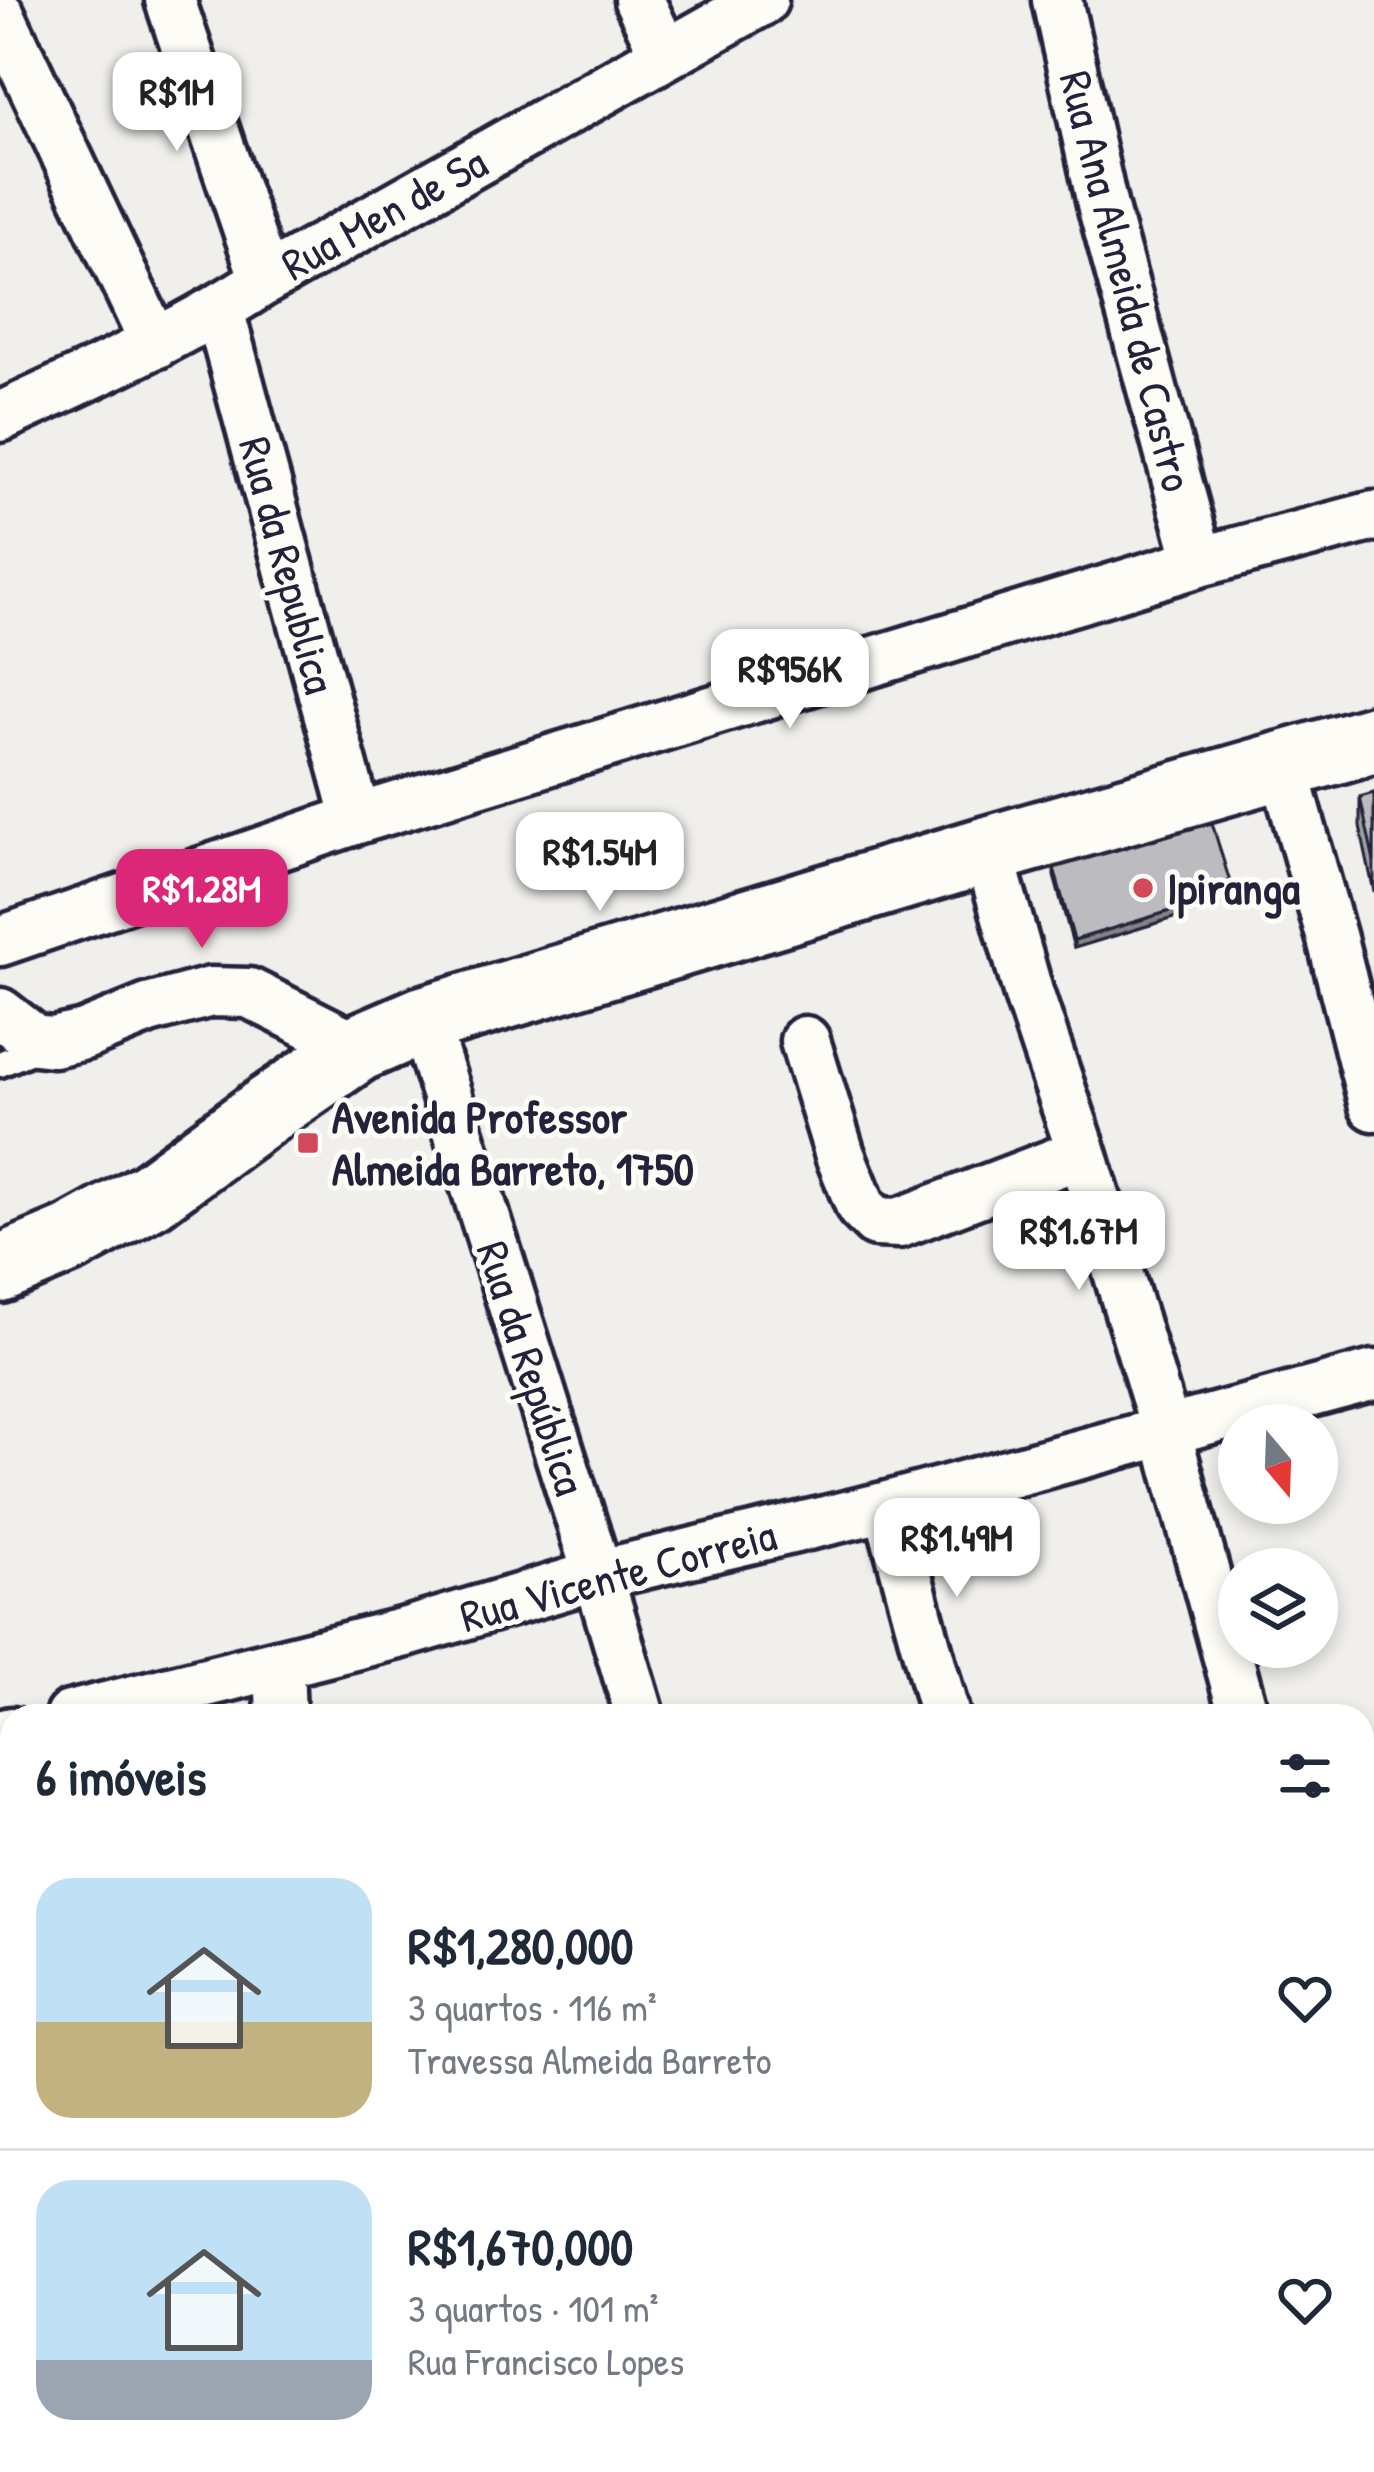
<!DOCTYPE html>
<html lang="pt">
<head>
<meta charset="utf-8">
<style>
	:root { --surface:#fff; --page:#f6f6f7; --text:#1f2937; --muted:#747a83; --line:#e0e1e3; --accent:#db2777 }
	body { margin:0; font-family:"Patrick Hand",sans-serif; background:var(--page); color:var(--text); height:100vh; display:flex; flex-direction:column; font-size:45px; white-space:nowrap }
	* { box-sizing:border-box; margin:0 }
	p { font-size:39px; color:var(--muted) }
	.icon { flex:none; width:66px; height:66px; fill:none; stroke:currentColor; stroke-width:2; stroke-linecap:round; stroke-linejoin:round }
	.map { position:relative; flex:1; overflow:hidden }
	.sheet { position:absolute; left:0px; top:1704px; width:1374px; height:768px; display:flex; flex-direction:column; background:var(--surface); border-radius:36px 36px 0 0; box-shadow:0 6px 18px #0003 }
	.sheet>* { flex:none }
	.needle { width:78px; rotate:161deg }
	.tools { position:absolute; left:1218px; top:1404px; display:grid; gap:24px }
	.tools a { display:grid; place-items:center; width:120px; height:120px; border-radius:50%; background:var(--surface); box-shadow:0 6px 18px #0003; font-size:60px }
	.price { position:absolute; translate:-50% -102px; padding:0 27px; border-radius:24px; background:#fff; color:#222; font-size:39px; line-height:78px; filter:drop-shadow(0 3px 6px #0008) }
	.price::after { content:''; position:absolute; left:50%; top:72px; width:36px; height:27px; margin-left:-18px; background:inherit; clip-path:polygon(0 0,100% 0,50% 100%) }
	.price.active { background:var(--accent); color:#fff }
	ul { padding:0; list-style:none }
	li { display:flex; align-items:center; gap:36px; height:300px; padding:0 36px }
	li+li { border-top:3px solid var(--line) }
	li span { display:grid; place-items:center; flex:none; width:336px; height:240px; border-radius:36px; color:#555 }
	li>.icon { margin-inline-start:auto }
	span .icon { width:144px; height:144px; fill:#fffc; stroke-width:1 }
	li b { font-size:51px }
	h2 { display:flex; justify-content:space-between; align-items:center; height:144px; padding:0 36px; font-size:51px }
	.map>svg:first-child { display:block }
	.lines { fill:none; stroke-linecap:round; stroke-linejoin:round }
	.service-casing { stroke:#22223b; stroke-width:33 }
	.minor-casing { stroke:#22223b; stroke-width:57 }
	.secondary-casing { stroke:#22223b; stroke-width:75 }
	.primary-casing { stroke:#22223b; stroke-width:75 }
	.service { stroke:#fdfcf7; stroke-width:24 }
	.minor { stroke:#fdfcf7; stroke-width:48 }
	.secondary { stroke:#fdfcf7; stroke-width:66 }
	.primary { stroke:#fdfcf7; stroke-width:66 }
	.wall { fill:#a2a2a5; stroke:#22223b; stroke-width:3 }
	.shaded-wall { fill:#848486; stroke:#22223b; stroke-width:3 }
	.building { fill:#bcbcc0; stroke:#22223b; stroke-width:3 }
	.poi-dot { fill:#d1495b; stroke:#fdfcf7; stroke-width:4.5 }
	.labels { text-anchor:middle; stroke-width:10; stroke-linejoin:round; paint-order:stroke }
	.street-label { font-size:45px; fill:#22223b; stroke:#fdfcf7 }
	.poi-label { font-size:45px; font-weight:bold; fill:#22223b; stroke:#fdfcf7; text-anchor:start }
</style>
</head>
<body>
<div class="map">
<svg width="1374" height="2472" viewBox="0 0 1374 2472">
	<rect width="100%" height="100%" fill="#f0efec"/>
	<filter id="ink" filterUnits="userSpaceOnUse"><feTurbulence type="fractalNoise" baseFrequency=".00833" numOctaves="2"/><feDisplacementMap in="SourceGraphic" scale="24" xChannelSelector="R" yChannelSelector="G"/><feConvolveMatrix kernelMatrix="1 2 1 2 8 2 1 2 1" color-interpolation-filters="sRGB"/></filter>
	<g filter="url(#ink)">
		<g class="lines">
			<defs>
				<path id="service" d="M 0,1064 L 45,1045
					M 600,2460 L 604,2472"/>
				<path id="minor" d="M 170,0 L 265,280
					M 639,0 L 665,55
					M 1057,0 L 1103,208 L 1199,562
					M 0,15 L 155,344
					M 219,310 L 357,819
					M 0,417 C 90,375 181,335 265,280 L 763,0
					M 1283,765 L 1332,939 L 1374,1106
					M 988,850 L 1029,995 L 1082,1153 L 1166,1431 L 1244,1716
					M 0,941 L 357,819 L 1199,562 L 1374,516
					M 0,1013 L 35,1040 L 53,1042 L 84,1035 L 148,1009 L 211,992 L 249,993 L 358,1048
					M 423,1020 L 598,1575 L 640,1716
					M 805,1041 L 840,1155 L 861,1207 L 876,1222 L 899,1223 L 1082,1153
					M 888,1506 L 945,1716
					M 279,1665 L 281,1716
					M 70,1716 L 410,1631 L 598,1575 L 888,1506 L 1374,1375
					M 0,1735 L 12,1732
					M 0,2152 L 12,2151
					M 1362,2157 L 1374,2196
					M 343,2460 L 344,2472
					M 862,2460 L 866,2472
					M 1148,2460 L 1151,2472"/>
				<path id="secondary" d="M 0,1269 L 71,1239 L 151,1195 L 260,1115 L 358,1048 L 423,1020 L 988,850 L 1374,739"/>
				<path id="primary" d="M 1362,2056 L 1374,2047
					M 1362,2151 L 1374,2141
					M 926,2472 L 939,2460
					M 1040,2472 L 1052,2460"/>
			</defs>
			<use href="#service" class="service-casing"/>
			<use href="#minor" class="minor-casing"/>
			<use href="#secondary" class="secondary-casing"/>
			<use href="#primary" class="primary-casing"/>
			<use href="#service" class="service"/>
			<use href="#minor" class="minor"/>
			<use href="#secondary" class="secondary"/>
			<use href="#primary" class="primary"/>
		</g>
		<path class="wall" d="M 1374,793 L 1374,892 L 1360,827 L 1360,797 Z
			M 1054,868 L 1233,900 L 1074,948 L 1054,876 Z"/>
		<path class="shaded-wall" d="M 1233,892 L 1233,900 L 1074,948 L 1074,940 Z"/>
		<path class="building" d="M 1374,793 L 1374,862 L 1360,797 Z
			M 1212,823 L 1233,892 L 1074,940 L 1054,868 Z"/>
	</g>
	<g class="poi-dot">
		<circle cx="1143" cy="888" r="12"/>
		<rect x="296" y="1131" width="24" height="24" rx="6"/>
	</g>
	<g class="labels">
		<g class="street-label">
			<text transform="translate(384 213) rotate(-29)" y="16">Rua Men de Sa</text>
			<text transform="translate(1127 281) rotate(76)" y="16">Rua Ana Almeida de Castro</text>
			<text transform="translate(288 565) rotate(75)" y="16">Rua da Republica</text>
			<text transform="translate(532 1368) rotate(72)" y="16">Rua da República</text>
			<text transform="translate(618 1575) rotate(-15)" y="16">Rua Vicente Correia</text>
		</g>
		<g class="poi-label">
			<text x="1167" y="904">Ipiranga</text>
			<text x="332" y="1133">Avenida Professor<tspan x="332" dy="52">Almeida Barreto, 1750</tspan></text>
		</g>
	</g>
</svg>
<div class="tools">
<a><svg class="needle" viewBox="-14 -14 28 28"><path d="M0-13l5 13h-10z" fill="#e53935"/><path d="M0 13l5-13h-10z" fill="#747a83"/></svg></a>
<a><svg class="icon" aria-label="layers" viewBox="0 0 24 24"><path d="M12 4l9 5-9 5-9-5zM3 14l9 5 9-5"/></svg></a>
</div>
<b class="price" style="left:177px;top:154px">R$1M</b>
<b class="price" style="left:790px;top:731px">R$956K</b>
<b class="price" style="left:600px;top:914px">R$1.54M</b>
<b class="price active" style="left:202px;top:951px">R$1.28M</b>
<b class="price" style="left:1079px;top:1293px">R$1.67M</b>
<b class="price" style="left:957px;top:1600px">R$1.49M</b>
<section class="sheet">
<h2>6 imóveis<svg class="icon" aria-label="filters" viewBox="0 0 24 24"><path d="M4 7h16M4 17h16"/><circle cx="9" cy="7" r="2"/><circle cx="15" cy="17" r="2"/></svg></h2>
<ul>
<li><span style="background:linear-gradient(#bfe0f5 60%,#c2b280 0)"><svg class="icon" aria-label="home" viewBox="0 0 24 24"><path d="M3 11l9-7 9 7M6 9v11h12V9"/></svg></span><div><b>R$1,280,000</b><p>3 quartos · 116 m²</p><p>Travessa Almeida Barreto</p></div><svg class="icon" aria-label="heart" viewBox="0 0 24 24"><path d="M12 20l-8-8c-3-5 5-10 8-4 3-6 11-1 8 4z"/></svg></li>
<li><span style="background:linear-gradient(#bfe0f5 75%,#9aa5b1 0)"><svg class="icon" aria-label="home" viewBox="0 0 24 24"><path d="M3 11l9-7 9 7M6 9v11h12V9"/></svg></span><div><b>R$1,670,000</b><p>3 quartos · 101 m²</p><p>Rua Francisco Lopes</p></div><svg class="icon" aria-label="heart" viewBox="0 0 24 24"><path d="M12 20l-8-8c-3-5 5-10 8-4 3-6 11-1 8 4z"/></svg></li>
</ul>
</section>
</div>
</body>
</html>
